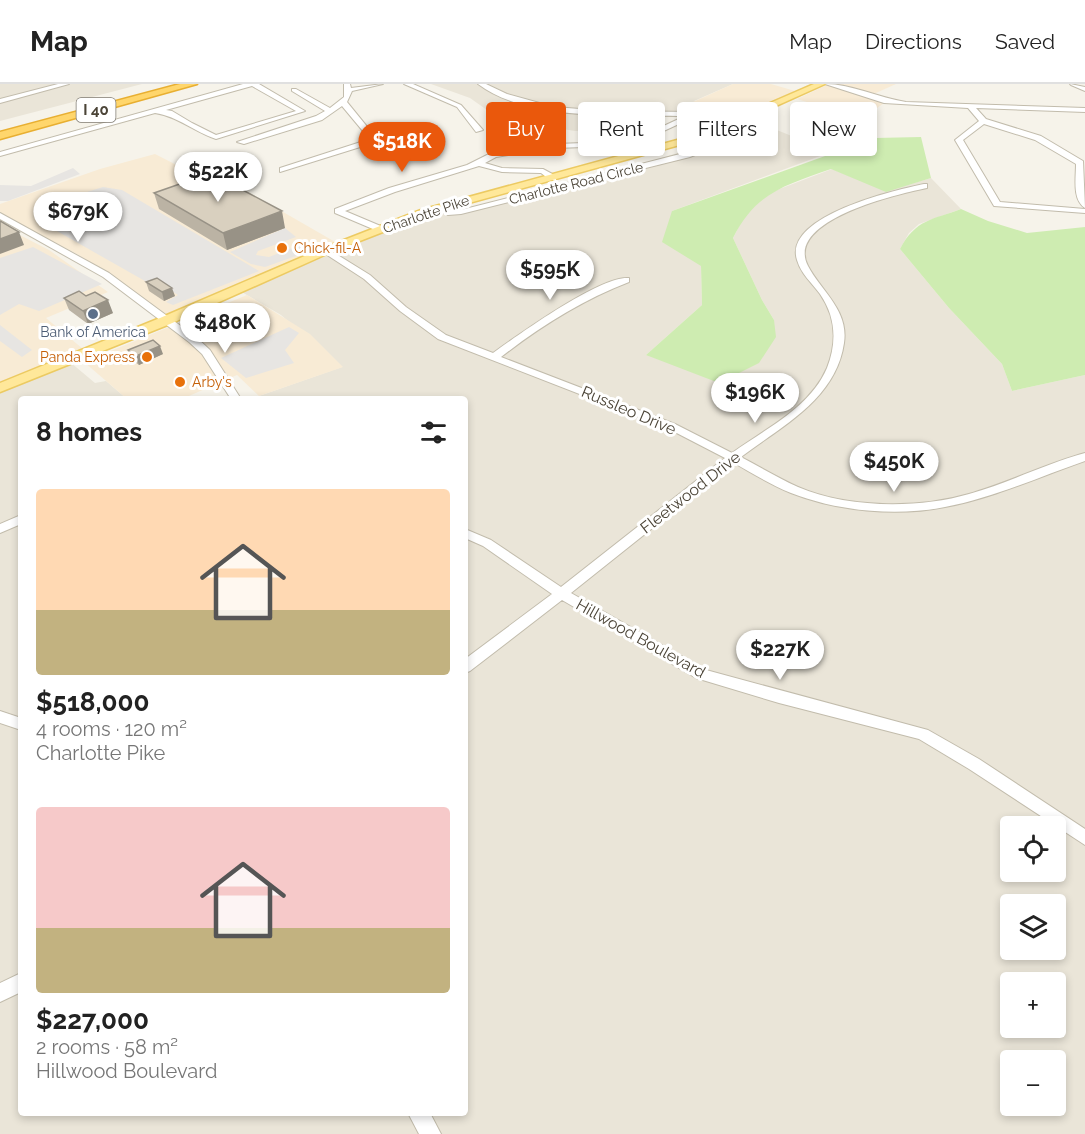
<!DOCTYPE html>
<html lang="en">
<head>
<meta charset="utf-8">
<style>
	:root { --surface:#fff; --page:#f2f2f2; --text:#222; --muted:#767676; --line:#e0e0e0; --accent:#ea580c }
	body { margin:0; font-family:Raleway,sans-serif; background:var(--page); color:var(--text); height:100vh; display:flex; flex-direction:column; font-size:22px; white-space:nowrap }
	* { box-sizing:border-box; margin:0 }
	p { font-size:20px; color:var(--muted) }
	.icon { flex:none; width:33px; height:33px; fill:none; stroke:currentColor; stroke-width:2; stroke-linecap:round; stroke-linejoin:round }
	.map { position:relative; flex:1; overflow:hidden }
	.panel { position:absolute; left:18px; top:312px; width:450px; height:720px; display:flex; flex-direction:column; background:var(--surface); border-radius:6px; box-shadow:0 3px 9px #0003 }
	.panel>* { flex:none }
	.hud { position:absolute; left:486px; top:18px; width:508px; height:54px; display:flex; gap:12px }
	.buttons { position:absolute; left:1000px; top:732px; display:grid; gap:12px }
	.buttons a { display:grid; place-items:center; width:66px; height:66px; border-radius:6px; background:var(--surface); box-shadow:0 3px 9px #0003; font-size:30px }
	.price { position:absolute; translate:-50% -51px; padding:0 14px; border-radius:21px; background:#fff; color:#222; font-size:20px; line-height:39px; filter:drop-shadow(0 2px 3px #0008) }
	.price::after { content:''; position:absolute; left:50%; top:36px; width:18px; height:14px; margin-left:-9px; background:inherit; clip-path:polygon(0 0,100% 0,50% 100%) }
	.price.selected { background:var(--accent); color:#fff }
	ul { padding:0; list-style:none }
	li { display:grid; align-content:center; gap:12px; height:318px; padding:0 18px }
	li span { display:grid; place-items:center; height:186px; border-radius:6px; color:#555 }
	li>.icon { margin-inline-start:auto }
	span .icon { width:108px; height:108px; fill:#fffc; stroke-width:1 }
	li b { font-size:26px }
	h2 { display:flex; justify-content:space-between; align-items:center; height:72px; padding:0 18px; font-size:26px }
	.tag { padding:0 21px; border-radius:6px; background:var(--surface); box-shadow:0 3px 9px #0003; font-size:21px; line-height:54px }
	.tag.selected { background:var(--accent); color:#fff }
	header { display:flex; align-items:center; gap:36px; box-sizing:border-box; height:84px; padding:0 30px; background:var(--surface); border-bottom:2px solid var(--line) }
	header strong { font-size:28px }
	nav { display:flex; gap:33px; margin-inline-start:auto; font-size:21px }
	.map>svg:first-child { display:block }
	.residential { fill:#eae5d8; fill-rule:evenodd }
	.commercial { fill:#f8ebd5 }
	.green { fill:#ceecb1 }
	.parking { fill:#e7e5e2 }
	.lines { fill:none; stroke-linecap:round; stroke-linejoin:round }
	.minor-casing { stroke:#c2bcac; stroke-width:2 }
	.major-casing { stroke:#ecca62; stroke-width:3 }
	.highway-casing { stroke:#e8af32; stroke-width:3 }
	.minor { fill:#fff; fill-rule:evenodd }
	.major { fill:#ffe89a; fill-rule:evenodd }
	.highway { fill:#ffd66c; fill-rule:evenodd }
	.wall { fill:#bbb3a4 }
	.shaded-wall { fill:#989286 }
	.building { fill:#d9d0bf; stroke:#989286; stroke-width:1.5 }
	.food-dot { fill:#e8710a; stroke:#fff; stroke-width:2 }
	.service-dot { fill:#5c6f8a; stroke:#fff; stroke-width:2 }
	.labels { text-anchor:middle; stroke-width:6; stroke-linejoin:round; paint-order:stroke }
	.far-street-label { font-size:14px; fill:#4b4437; stroke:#fff }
	.far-food-label { font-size:14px; fill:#c56008; stroke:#fff; text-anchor:start }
	.far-service-label { font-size:14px; fill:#4e5e75; stroke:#fff }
	.shield { fill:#fff; stroke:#817c73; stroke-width:1.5 }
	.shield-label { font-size:15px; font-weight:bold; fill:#4b4437 }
	.street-label { font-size:16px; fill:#4b4437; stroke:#fff }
</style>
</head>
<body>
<header>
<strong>Map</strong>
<nav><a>Map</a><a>Directions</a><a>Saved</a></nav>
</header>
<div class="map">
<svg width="1085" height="1050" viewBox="0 0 1085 1050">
	<rect width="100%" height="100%" fill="#f6f3ea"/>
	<path class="residential" d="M 0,0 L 142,0 L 0,37 Z
		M 431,0 L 733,0 L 694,17 L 712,24 L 702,29 L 653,29 L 659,43 L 651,46 L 575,47 L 522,39 L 494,31 L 470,14 Z
		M 767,42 L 831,68 L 672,127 L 701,182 L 702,221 L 646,271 L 774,236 L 762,216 L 733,154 L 745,131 L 769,109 L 832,85 L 886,107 L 931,94 L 961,125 L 919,140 L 909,149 L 900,165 L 949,224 L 1002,280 L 1012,307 L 1085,291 L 1085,1050 L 0,1050 L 0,307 L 70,278 L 95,299 L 106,297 L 127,315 L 21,315 L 21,1029 L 465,1029 L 465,315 L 259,315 L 259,312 L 342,283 L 281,231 L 240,207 L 428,129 L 444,130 L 598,93 ZM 1011,742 L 1056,742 L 1056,788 L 1011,788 ZM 1011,820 L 1056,820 L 1056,866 L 1011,866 ZM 1011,898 L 1056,898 L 1056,944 L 1011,944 ZM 1011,976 L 1056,976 L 1056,1022 L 1011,1022 Z"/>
	<path class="commercial" d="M 733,0 L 771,0 L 795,7 L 729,37 L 702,29 L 711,24 L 693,18 Z
		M 829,0 L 896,0 L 867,13 L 884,19 L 877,24 L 858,24 L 846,30 L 797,15 Z
		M 155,70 L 204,95 L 231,98 L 337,159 L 167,232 L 118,196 L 77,170 L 0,130 L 0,120 L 100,85 Z
		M 0,141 L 49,166 L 108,208 L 46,234 L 83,265 L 0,299 Z
		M 247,211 L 310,250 L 343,283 L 259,312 L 237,291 L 182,315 L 127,315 L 84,278 Z"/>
	<path class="green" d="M 921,53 L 931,94 L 886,108 L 831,85 C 786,101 756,108 733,154 L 762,216 L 774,236 L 776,253 L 759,279 L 719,299 L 646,271 L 702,221 L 701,182 L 662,158 L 672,127 L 875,54 Z
		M 961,125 L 988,137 L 1027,149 L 1085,143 L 1085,291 L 1012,307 L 1002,280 L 949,224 L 900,165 C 916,135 932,136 961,125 Z"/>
	<path class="parking" d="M 73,84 L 80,90 L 8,117 L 0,117 L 0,101 L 31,102 Z
		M 103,103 L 122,106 L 259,187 L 173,221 L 166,218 L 178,211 L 159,199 L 152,201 L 41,138 L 46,128 L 60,123 L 61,125 L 68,123 L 65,121 L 71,113 Z
		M 285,144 L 296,153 L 258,167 L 256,171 L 269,173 L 305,159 L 321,163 L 265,183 L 251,180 L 230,168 Z
		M 33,163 L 102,200 L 39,227 L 19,220 L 0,231 L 0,174 Z
		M 0,241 L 32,266 L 22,273 L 0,257 Z
		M 289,243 L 299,249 L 285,266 L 294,279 L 246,294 L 221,274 Z"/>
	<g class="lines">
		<defs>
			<path id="minor" d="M 58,0 L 69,0 L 0,19 L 0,15 Z
				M 243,0 L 259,0 L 305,27 L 216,55 C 195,48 177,32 155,29 L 0,72 L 0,68 ZM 252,2 L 296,27 L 216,51 L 192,39 L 172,27 L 166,26 Z
				M 344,0 L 350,0 L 351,4 L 383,0 L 352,7 L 347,18 L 373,50 L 425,53 L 432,70 L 426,70 L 419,57 L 374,54 L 373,59 L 280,88 L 280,84 L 367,56 L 367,52 L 342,22 L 322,36 L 244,60 L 237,58 L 316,32 L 325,27 L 292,7 L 292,5 L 296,5 L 330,24 L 344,13 Z
				M 404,0 L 413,0 L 461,21 L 483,46 L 476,48 L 457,23 Z
				M 478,0 L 486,0 L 507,10 L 554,23 L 606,27 L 695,28 L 734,40 L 730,42 L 694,33 L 655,51 L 584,63 L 529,65 L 515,70 L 496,73 L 485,79 L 502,84 L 543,85 L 556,92 L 556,96 L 550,96 L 541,89 L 502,88 L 479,82 L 395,108 L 345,127 L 383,143 L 384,145 L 380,148 L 335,129 L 335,125 L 389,104 L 467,81 L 491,69 L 514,66 L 528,61 L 584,59 L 653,47 L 685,32 C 623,30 530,39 478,0 Z
				M 825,0 C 852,0 879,14 906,18 L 1085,24 L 1085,28 L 976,24 L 986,35 L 1041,52 L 1083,77 L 1085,124 C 1072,116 1076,94 1076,80 L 1035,56 L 984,40 L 963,56 L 1000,118 L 1085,125 L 1085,129 L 994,122 L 955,56 L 979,37 L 968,24 L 884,19 Z
				M 1070,0 L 1085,3 L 1085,7 L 1071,1 Z
				M 751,29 L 768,34 L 768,42 L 690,73 L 461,130 L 448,131 L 433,124 L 437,122 L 449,126 L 461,126 L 684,69 L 761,39 L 751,31 Z
				M 924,100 L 927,100 L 927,104 C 898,110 784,136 808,182 C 821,207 849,226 844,259 C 836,315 782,342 741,373 C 760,383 778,394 798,403 C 846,424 918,425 969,410 C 1008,399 1045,380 1085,369 L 1085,377 C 1039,393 993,414 945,423 C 896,433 837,427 791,409 C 771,401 752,389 734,379 L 571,509 L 706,586 L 928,646 L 979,675 L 1085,745 L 1085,761 L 969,685 L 919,655 L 779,619 L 696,594 L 562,516 L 470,587 L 465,589 L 465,575 L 552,510 L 483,462 L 465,454 L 465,445 L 491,456 L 561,503 L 725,374 L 667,344 L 438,255 L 400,227 L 364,195 L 321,167 L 328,165 L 370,191 L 406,223 L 446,251 L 493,269 C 518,251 601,191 629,194 L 629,198 C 582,216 541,242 501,273 L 675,340 L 732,369 C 765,345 810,324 827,284 C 837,259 836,233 820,210 C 812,199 801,190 797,176 C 783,132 895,106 924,100 Z
				M 0,129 L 109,189 L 197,254 L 210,266 L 241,315 L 231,315 L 202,270 L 189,258 L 103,193 L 0,135 Z
				M 21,431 L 21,440 L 0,449 L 0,440 Z
				M 0,627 L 21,634 L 21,646 L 0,639 Z
				M 21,889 L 21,908 L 0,918 L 0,899 Z
				M 408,1029 L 430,1029 L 441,1050 L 419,1050 Z"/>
			<path id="major" d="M 814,0 L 825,0 L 705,54 L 429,130 L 329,169 L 170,240 L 0,308 L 0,299 L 160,234 L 321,165 L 421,126 L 699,50 Z"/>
			<path id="highway" d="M 180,0 L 197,0 L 0,55 L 0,48 Z"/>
		</defs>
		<use href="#minor" class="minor-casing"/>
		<use href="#major" class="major-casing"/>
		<use href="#highway" class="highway-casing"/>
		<use href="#minor" class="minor"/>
		<use href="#major" class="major"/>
		<use href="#highway" class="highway"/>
	</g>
	<path class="wall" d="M 154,109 L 285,144 L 227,166 L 159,125 Z
		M 146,198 L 175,212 L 164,217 L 149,207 Z
		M 64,214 L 113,229 L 88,240 L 69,226 Z
		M 128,266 L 163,270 L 139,281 L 131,275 Z"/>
	<path class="shaded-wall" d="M 282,127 L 285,144 L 227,166 L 223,149 Z
		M 19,148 L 24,161 L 0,170 L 0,155 Z
		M 172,204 L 175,212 L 164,217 L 162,208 Z
		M 108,216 L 113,229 L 88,240 L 83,227 Z
		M 160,262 L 163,270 L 139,281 L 136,272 Z"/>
	<path class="building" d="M 211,89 L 282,127 L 223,149 L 154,109 Z
		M 0,137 L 19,148 L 0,155 Z
		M 157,194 L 172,204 L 162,208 L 146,198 Z
		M 79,207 L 86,212 L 95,208 L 108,216 L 83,227 L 64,214 Z
		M 153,256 L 160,262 L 136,272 L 128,266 Z"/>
	<g class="food-dot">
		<circle cx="282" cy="164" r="6"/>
		<circle cx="147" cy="273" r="6"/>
		<circle cx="180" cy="298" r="6"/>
	</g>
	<circle class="service-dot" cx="93" cy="230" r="6"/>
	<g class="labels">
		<g class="far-street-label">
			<text transform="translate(576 99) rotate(-14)" y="5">Charlotte Road Circle</text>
			<text transform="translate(426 130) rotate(-19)" y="5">Charlotte Pike</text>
		</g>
		<g class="far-food-label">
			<text x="294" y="169">Chick-fil-A</text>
			<text x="135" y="278" text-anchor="end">Panda Express</text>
			<text x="192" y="303">Arby's</text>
		</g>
		<g class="far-service-label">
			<text x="93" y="253">Bank of America</text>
		</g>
		<rect class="shield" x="76.5" y="14" width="39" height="24" rx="4.5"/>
		<g class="shield-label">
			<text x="96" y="31">I 40</text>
		</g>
		<g class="street-label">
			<text transform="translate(629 326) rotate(23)" y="6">Russleo Drive</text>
			<text transform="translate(690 408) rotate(-38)" y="6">Fleetwood Drive</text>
			<text transform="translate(641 554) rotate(29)" y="6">Hillwood Boulevard</text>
		</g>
	</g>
</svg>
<div class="buttons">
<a><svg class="icon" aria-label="locate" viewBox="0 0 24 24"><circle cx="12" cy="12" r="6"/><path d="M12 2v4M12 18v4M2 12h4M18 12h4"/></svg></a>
<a><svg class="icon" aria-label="layers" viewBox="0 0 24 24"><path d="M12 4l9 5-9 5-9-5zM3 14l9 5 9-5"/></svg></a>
<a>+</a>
<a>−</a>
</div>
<b class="price selected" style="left:402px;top:89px">$518K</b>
<b class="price" style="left:218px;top:119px">$522K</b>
<b class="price" style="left:78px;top:159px">$679K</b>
<b class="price" style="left:550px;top:217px">$595K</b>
<b class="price" style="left:225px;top:270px">$480K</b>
<b class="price" style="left:755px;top:340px">$196K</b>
<b class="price" style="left:894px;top:409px">$450K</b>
<b class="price" style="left:780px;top:597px">$227K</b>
<div class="hud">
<a class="tag selected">Buy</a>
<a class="tag">Rent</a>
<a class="tag">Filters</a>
<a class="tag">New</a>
</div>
<section class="panel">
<h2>8 homes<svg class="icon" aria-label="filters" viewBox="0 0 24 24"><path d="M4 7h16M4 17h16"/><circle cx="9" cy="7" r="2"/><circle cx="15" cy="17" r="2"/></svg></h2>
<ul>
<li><span style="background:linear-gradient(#ffd9b3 65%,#c2b280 0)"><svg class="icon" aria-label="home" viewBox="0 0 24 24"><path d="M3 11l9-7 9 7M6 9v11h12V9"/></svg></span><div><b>$518,000</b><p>4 rooms · 120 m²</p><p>Charlotte Pike</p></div></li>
<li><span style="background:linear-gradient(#f6c9c9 65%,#c2b280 0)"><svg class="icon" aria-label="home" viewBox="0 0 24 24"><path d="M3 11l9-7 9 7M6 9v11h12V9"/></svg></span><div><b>$227,000</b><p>2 rooms · 58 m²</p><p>Hillwood Boulevard</p></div></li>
</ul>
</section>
</div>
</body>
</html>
